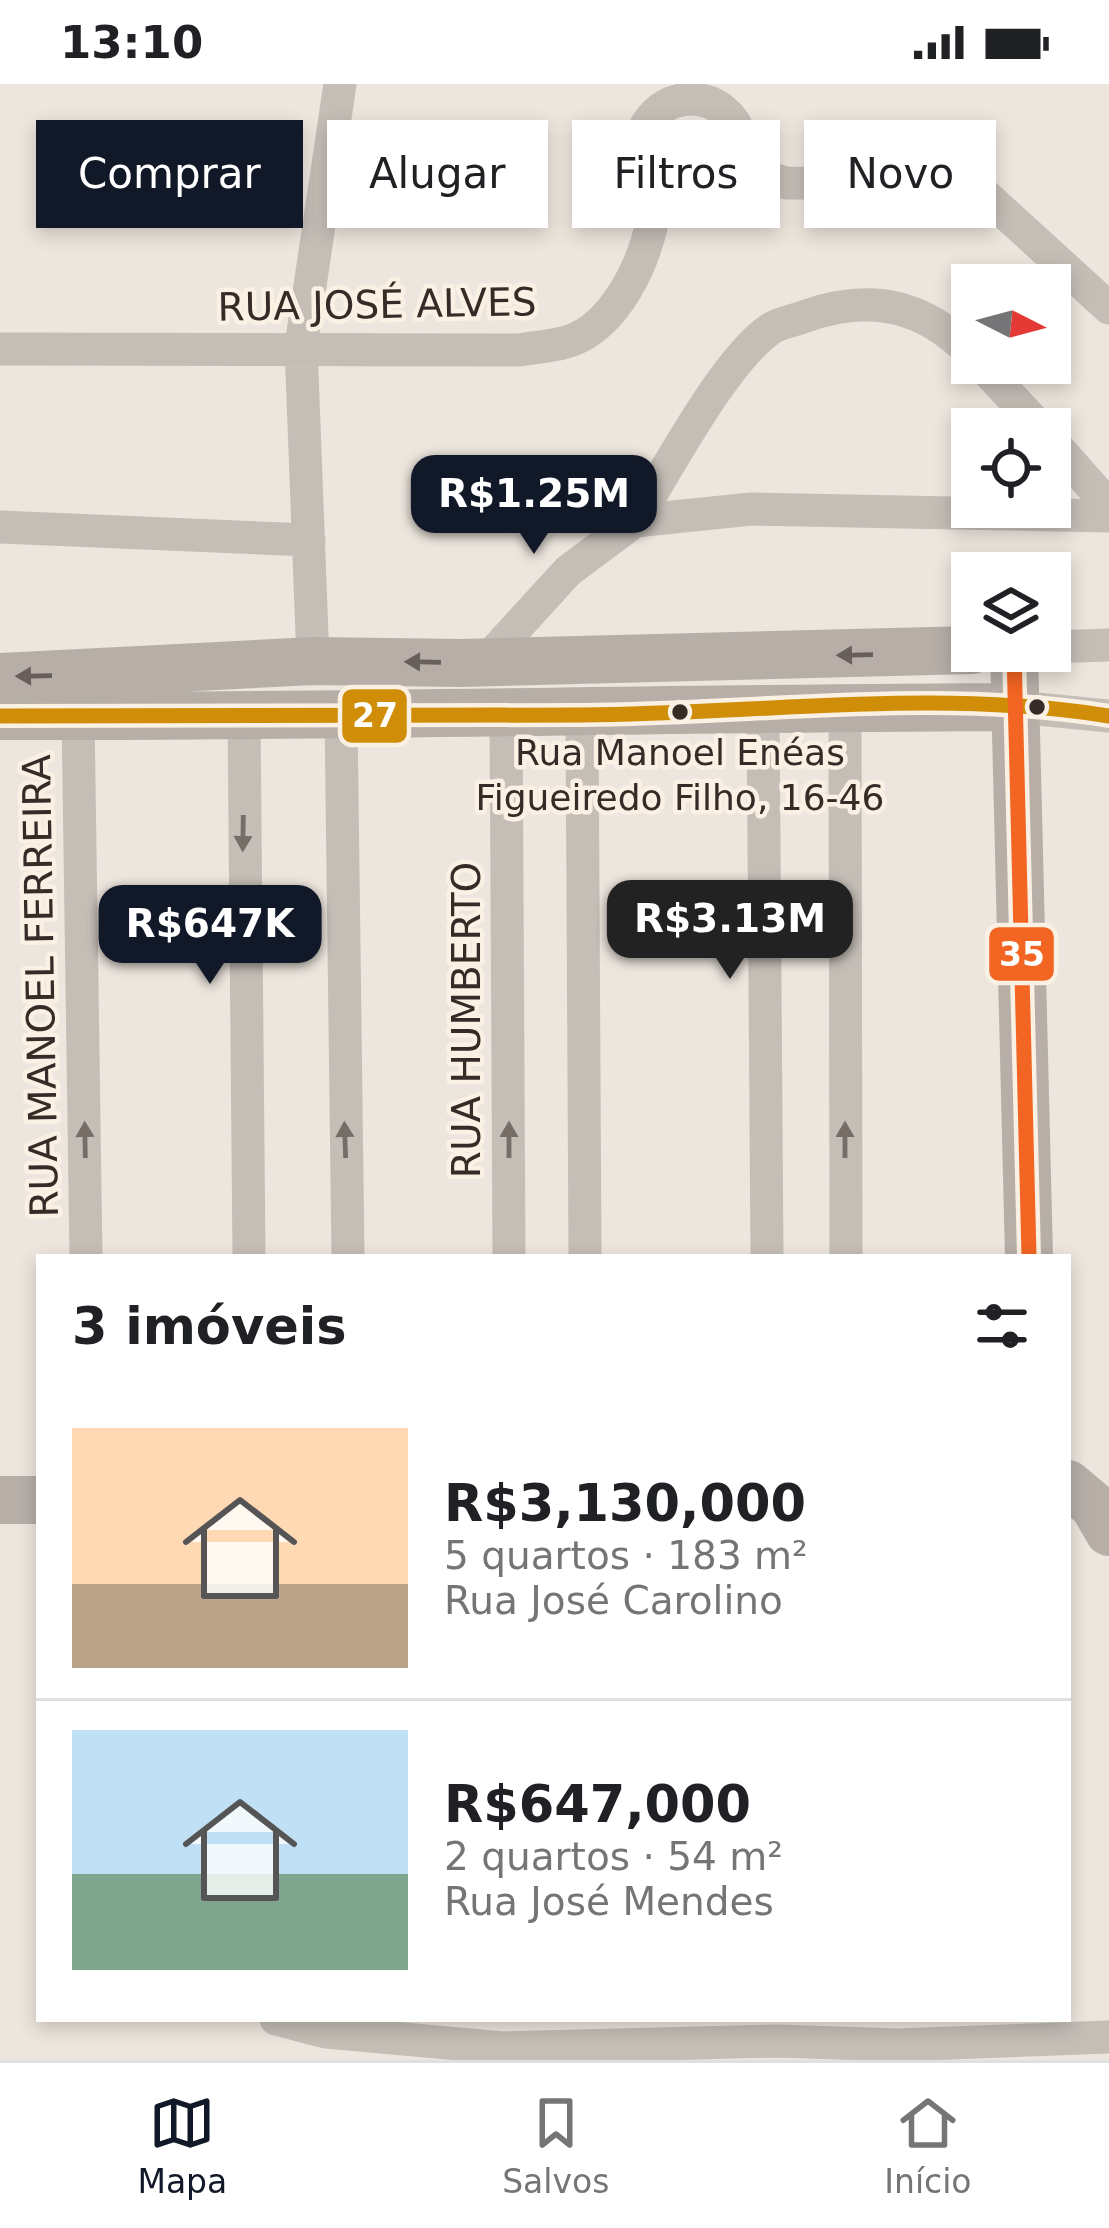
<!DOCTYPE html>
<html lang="pt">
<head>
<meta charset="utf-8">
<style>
	:root { --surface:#fff; --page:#f6f6f6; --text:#202124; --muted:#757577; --line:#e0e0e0; --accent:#111827 }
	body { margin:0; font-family:"DejaVu Sans",sans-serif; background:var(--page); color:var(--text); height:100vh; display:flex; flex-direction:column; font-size:45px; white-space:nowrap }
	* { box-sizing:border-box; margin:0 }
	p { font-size:39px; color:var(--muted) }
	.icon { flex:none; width:66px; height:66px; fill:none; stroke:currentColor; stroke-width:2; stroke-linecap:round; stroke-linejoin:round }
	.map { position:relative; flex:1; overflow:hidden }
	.details { position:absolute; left:36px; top:1170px; width:1035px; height:768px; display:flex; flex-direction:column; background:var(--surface); border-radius:0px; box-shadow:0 6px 18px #0003 }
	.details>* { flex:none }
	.guide { position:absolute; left:36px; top:36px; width:1038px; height:108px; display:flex; gap:24px }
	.needle { width:78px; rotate:96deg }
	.buttons { position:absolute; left:951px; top:180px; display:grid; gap:24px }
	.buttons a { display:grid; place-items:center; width:120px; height:120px; border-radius:0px; background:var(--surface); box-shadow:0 6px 18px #0003; font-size:60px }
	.price { position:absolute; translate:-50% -102px; padding:0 27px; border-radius:24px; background:var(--accent); color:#fff; font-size:39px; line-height:78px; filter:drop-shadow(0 3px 6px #0008) }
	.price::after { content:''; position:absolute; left:50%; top:72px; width:36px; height:27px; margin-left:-18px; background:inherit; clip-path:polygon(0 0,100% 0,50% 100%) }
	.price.current { background:#222; color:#fff }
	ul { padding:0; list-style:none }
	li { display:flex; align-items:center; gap:36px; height:300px; padding:0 36px }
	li+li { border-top:3px solid var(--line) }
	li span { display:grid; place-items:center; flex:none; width:336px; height:240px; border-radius:0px; color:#555 }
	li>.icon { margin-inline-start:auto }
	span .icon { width:144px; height:144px; fill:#fffc; stroke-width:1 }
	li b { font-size:51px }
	h2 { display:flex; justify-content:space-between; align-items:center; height:144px; padding:0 36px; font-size:51px }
	.chip { padding:0 42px; border-radius:0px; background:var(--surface); box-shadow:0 6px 18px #0003; font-size:42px; line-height:108px }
	.chip.current { background:var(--accent); color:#fff }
	.status { display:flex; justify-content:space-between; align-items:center; height:84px; padding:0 60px; background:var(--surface); direction:ltr }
	.status svg { height:33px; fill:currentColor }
	.menu { display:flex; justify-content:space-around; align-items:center; height:168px; border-top:3px solid var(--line); background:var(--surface); font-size:33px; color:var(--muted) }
	.menu a { display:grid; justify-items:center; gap:6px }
	.menu .current { color:var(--accent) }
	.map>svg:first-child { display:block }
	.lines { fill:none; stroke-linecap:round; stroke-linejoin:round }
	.street { stroke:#c5beb7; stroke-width:33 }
	.secondary { stroke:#b6aea7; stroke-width:48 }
	.bus-1-casing { stroke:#faf1e4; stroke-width:24 }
	.bus-2-casing { stroke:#faf1e4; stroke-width:24 }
	.bus-1 { stroke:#d08d08; stroke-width:15 }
	.bus-2 { stroke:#f26522; stroke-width:15 }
	.oneway { fill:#695f5a }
	.oneway2 { fill:#766d67 }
	.bus-dot { fill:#362b26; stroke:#faf1e4; stroke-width:4.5 }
	.labels { text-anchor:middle; stroke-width:9; stroke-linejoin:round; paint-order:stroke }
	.bus-label { font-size:36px; fill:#362b26; stroke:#faf1e4 }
	.street-label { font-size:39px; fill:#362b26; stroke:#faf1e4 }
	.line-badge { stroke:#faf1e4; stroke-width:4.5 }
	.badge-label { font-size:33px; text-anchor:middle; font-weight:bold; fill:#fff }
</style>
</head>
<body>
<div class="status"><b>13:10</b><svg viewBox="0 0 49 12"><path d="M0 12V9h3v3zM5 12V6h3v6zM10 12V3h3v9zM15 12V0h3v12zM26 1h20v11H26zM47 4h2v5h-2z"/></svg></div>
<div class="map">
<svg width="1109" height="1976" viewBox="0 0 1109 1976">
	<rect width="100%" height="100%" fill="#ede6de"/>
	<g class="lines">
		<path class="street" d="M640 66a51 51 0 1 1 102 0a51 51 0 1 1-102 0Z
			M 739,85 L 786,99 L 973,100 L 1109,224
			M 0,265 L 519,266 C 540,262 565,262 583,251 C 627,226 658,150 655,103
			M 980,279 L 1041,345
			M 1050,355 L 1109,422
			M 635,437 C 667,386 723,279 769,246 C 778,239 793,237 803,233 C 870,209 923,220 972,270
			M 0,443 L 309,456
			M 1050,563 L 1109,561
			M 313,577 L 301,262 L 340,0
			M 485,578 L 568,487 L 635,437 L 751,425 L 1109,432
			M 845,620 L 846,1173
			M 763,623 L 767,1173
			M 1017,623 L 1109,632
			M 506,627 L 509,1173
			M 78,630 L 86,1173
			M 341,631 L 348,1173
			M 582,631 L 585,1173
			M 244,632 L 249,1173
			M 276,1935 L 326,1948 L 503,1964 L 777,1957 L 898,1961 L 1109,1953"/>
		<path class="secondary" d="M 1014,567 L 1029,1173
			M 0,593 L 313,577 L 460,579 L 972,566
			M 0,632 C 339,633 678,624 1017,623
			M 1068,1400 L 1094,1422 L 1109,1448
			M 0,1416 L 39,1416"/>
		<defs>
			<path id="bus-1" d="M 0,632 C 194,632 388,632 582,631 C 757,630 935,604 1109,632"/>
			<path id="bus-2" d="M 1014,567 L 1029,1173"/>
		</defs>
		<use href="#bus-1" class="bus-1-casing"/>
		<use href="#bus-2" class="bus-2-casing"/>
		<use href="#bus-1" class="bus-1"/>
		<use href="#bus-2" class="bus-2"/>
	</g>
	<defs><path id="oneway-solid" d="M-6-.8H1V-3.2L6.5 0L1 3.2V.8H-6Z" transform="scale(3)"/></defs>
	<g class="oneway">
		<use href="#oneway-solid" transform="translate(855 571) rotate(179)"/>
		<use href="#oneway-solid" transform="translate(423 578) rotate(-179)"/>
		<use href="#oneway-solid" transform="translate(34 592) rotate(179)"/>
	</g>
	<g class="oneway2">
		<use href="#oneway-solid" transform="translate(243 749) rotate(91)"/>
		<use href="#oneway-solid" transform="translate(85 1056) rotate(-91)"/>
		<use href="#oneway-solid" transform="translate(345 1056) rotate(-92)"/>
		<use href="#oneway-solid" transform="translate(509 1056) rotate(-90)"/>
		<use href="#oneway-solid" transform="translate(845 1056) rotate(-90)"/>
	</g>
	<g class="bus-dot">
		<circle cx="1037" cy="623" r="10"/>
		<circle cx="680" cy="628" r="10"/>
	</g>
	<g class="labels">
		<g class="bus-label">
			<text x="680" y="681">Rua Manoel Enéas<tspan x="680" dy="45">Figueiredo Filho, 16-46</tspan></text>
		</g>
		<g class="street-label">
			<text transform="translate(377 220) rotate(-1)" y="14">RUA JOSÉ ALVES</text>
			<text transform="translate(40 902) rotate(-91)" y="14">RUA MANOEL FERREIRA</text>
			<text transform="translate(466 936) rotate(-90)" y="14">RUA HUMBERTO</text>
		</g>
	</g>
	<g class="line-badge">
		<rect x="340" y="603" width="69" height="58" rx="12" fill="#d08d08"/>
		<rect x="987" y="841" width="69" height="58" rx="12" fill="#f26522"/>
	</g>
	<g class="badge-label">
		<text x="375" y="643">27</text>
		<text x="1022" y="882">35</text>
	</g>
</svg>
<div class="buttons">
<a><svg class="needle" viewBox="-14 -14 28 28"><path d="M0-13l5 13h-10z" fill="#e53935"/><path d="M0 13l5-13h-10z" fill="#757577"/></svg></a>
<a><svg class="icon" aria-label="locate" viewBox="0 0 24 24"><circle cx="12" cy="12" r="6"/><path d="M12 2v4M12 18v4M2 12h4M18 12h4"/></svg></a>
<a><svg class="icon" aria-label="layers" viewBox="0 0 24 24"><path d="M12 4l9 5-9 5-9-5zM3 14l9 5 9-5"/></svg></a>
</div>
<b class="price" style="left:534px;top:473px">R$1.25M</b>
<b class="price current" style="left:730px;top:898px">R$3.13M</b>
<b class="price" style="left:210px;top:903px">R$647K</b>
<div class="guide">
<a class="chip current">Comprar</a>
<a class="chip">Alugar</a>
<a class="chip">Filtros</a>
<a class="chip">Novo</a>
</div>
<section class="details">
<h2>3 imóveis<svg class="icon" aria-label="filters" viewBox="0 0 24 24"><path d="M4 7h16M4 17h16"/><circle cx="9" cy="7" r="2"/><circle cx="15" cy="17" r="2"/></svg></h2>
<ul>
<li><span style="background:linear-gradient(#ffd9b3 65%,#b9a48a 0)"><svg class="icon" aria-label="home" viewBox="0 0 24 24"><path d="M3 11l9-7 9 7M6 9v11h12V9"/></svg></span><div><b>R$3,130,000</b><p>5 quartos · 183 m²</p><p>Rua José Carolino</p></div></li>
<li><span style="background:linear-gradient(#bfe0f5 60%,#7fa58c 0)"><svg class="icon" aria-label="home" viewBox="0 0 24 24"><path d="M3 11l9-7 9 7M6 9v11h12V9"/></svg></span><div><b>R$647,000</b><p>2 quartos · 54 m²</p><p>Rua José Mendes</p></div></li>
</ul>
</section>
</div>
<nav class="menu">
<a class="current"><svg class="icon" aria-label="map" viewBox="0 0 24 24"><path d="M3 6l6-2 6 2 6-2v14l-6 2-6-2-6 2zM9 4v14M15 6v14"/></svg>Mapa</a>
<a><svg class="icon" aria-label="saved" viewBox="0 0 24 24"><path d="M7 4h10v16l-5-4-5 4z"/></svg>Salvos</a>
<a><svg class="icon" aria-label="home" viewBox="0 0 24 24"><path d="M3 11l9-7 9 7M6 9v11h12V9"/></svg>Início</a>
</nav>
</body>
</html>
